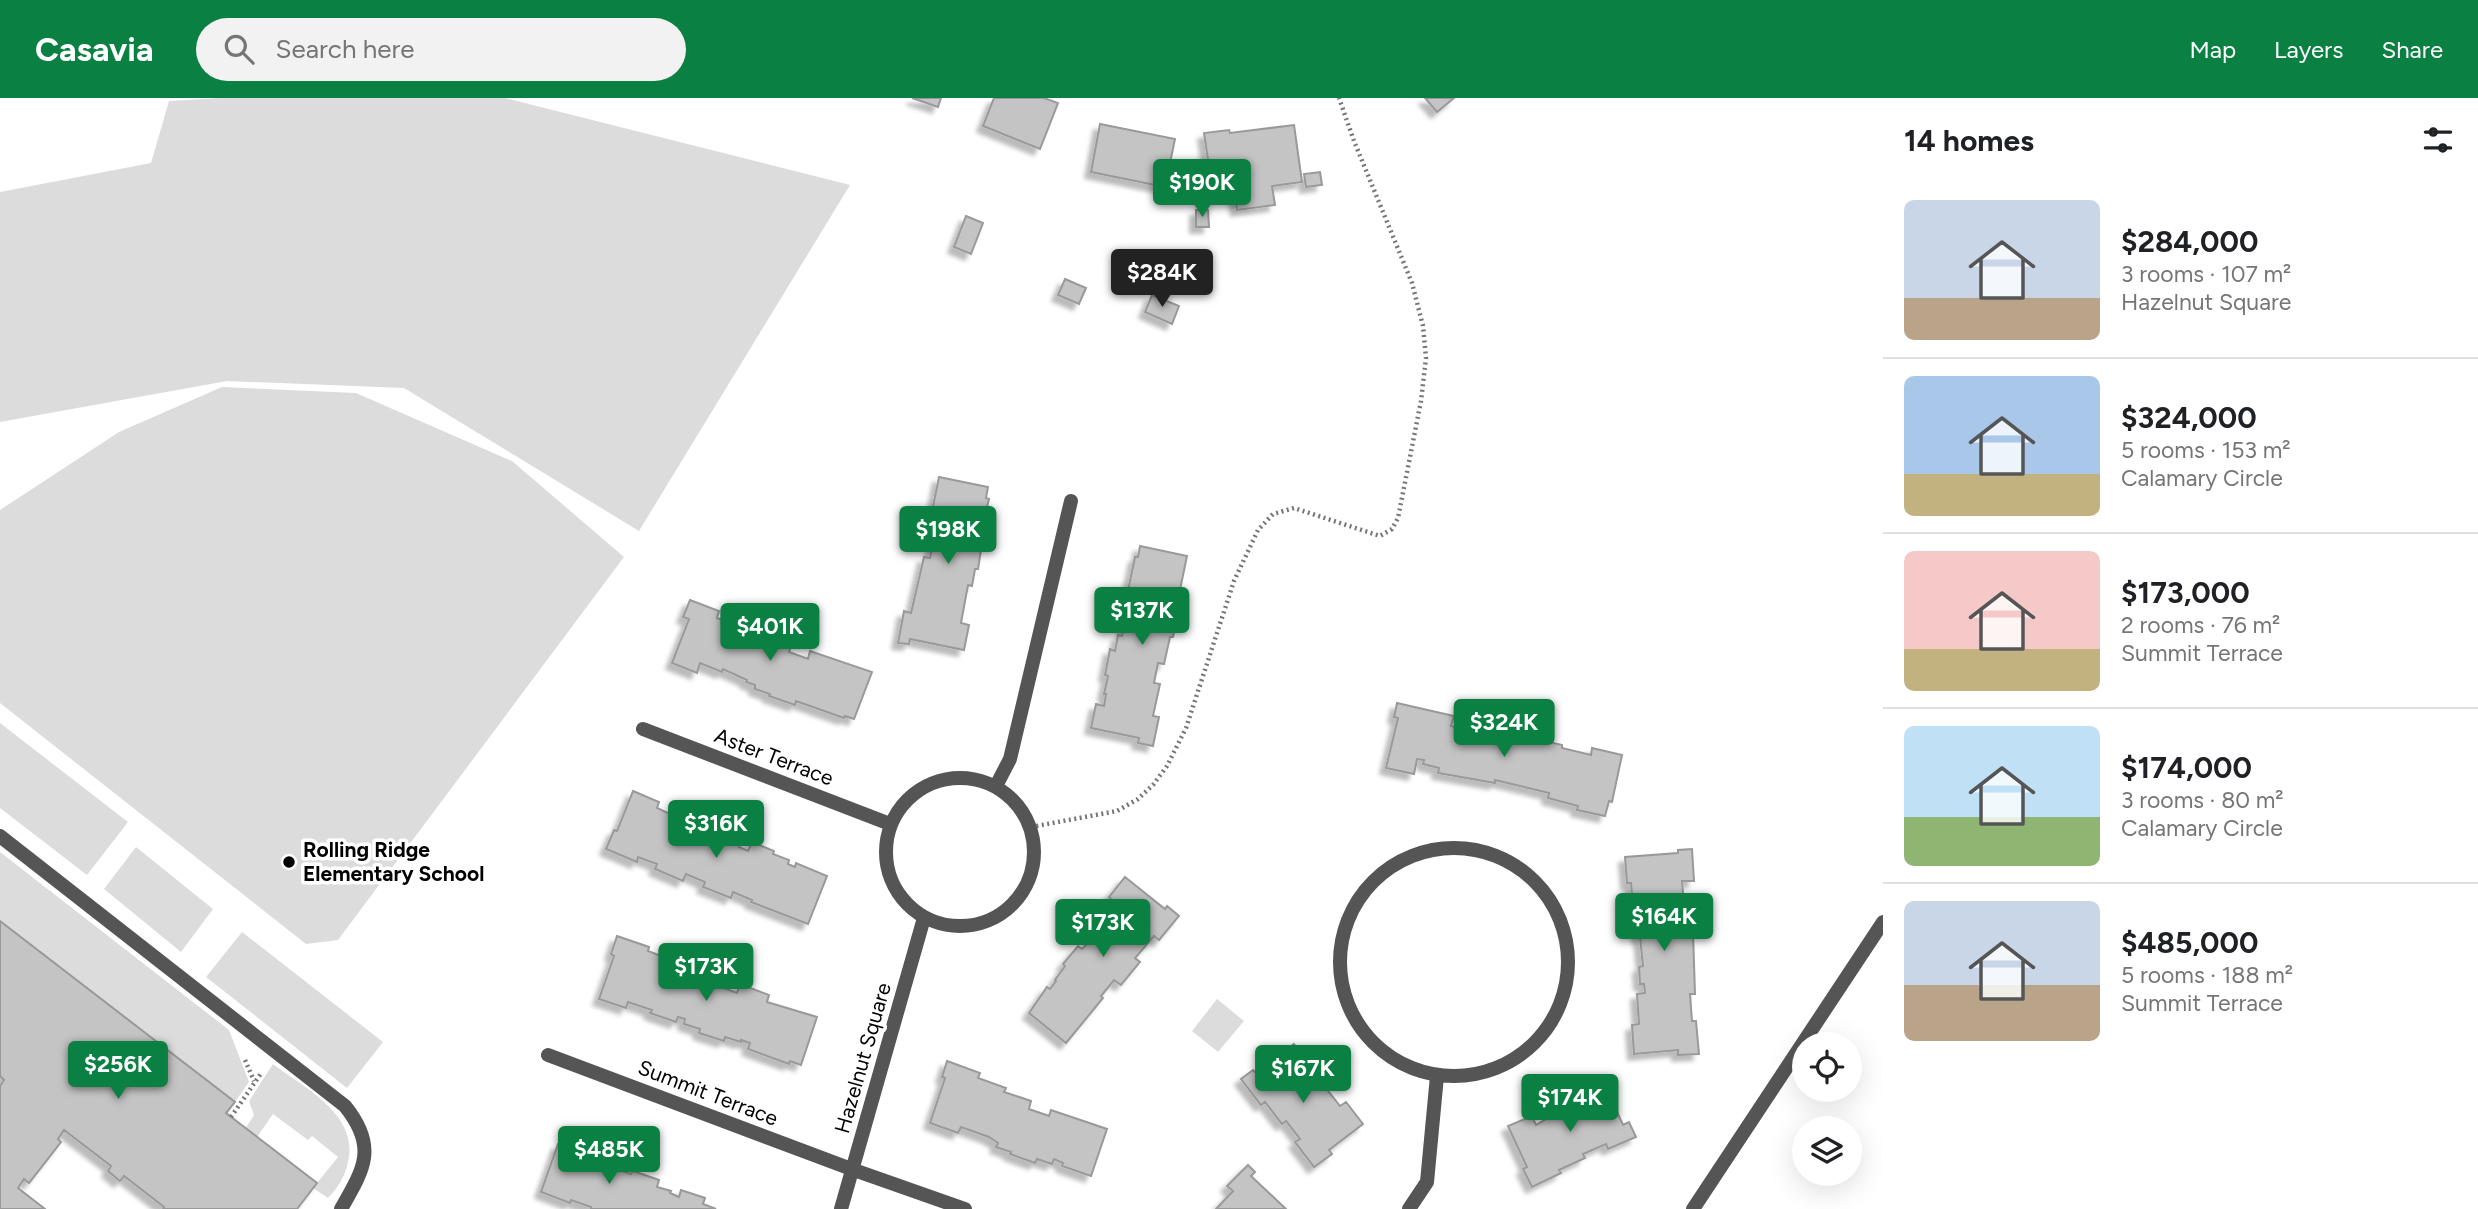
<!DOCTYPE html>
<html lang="en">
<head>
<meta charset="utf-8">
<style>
	:root { --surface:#fff; --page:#f2f2f2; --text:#202124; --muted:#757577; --line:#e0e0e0; --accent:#0b8043 }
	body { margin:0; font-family:Figtree,sans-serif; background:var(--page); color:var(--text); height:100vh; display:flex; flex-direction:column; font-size:26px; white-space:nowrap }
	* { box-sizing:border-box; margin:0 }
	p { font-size:23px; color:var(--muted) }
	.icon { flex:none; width:38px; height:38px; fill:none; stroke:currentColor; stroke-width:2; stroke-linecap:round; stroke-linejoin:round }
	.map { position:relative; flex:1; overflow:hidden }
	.side { display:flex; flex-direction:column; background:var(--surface); width:595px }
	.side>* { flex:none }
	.controls { position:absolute; left:1792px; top:934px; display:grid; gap:14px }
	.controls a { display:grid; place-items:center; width:70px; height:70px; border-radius:50%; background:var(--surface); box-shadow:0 7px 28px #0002; font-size:35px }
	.price { position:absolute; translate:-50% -60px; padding:0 16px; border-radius:7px; background:var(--accent); color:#fff; font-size:23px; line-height:46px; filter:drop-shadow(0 2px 4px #0008) }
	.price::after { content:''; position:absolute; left:50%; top:42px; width:21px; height:16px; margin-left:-10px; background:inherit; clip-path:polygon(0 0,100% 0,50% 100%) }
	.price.on { background:#222; color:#fff }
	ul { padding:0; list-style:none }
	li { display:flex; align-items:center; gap:21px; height:175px; padding:0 21px }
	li+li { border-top:2px solid var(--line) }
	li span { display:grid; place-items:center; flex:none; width:196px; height:140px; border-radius:10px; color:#555 }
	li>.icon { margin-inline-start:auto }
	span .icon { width:84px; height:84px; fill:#fffc; stroke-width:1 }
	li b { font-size:30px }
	h2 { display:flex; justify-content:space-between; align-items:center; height:84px; padding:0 21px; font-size:30px }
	header { display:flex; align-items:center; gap:42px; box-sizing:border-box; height:98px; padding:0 35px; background:var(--accent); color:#fff }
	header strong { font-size:33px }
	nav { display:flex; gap:38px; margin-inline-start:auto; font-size:24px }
	.search { width:490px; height:63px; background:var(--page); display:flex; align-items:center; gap:18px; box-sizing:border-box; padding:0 24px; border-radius:38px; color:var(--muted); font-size:26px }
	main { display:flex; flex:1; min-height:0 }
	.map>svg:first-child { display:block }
	.green { fill:#dcdcdc }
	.building { fill:#c4c4c4; stroke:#999; stroke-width:2; filter:url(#shadow) }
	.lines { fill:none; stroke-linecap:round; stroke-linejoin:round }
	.path { stroke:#777; stroke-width:4.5; stroke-dasharray:2 3.5; stroke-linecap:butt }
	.service { stroke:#555; stroke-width:14 }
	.minor { stroke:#555; stroke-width:14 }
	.poi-dot { fill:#000; stroke:#fff; stroke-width:2.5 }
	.labels { text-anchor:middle; stroke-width:7; stroke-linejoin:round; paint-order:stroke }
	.street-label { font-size:21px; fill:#000; stroke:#fff }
	.poi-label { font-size:21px; font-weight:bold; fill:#000; stroke:#fff; text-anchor:start }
</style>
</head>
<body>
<header>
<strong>Casavia</strong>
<div class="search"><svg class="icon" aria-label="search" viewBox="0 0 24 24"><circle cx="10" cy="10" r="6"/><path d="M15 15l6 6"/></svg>Search here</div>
<nav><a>Map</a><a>Layers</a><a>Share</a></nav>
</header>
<main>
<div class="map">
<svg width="1883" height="1111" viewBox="0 0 1883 1111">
	<defs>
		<filter id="shadow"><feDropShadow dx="-6" dy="6" stdDeviation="2" flood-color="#0004"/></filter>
	</defs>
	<rect width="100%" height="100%" fill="#fff"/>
	<path class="green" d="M 220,0 L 505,0 L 850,87 L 639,433 L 404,290 L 227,283 L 0,324 L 0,94 L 151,65 L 169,3 Z
		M 222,289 L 356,295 L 512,363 L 624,459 L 338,842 L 306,846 L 0,605 L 0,412 L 119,334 Z
		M 0,625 L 128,724 L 87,777 L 0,710 Z
		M 136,749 L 213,811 L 181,854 L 104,791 Z
		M 0,754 L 229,932 L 249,984 L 235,1004 L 0,823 Z
		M 242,834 L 383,944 L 347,990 L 206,879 Z
		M 1217,901 L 1244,923 L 1218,954 L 1192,933 Z
		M 273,966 C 306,991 362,1018 347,1068 C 344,1080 337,1091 328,1100 L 313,1090 L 338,1059 L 312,1038 L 308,1042 L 273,1016 L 257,1039 L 245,1031 L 254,1017 L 249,1003 Z"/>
	<path class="building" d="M 912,0 L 941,0 L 938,9 Z
		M 994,0 L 1044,0 L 1058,5 L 1040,51 L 983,28 Z
		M 1425,0 L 1454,0 L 1437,14 Z
		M 1100,26 L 1175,41 L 1165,89 L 1091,74 Z
		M 1294,27 L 1302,84 L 1272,88 L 1275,107 L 1237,112 L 1232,78 L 1211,81 L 1204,35 L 1229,32 L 1230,35 Z
		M 1320,74 L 1322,87 L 1306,89 L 1304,76 Z
		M 1196,112 L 1208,112 L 1209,129 L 1196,129 Z
		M 966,118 L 983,125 L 971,156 L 954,149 Z
		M 1065,181 L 1086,190 L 1079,206 L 1058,197 Z
		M 1152,197 L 1179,208 L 1172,226 L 1145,214 Z
		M 939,379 L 988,389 L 986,400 L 989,401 L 984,422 L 980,421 L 979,428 L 982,428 L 978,445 L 982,446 L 978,471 L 975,471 L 972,488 L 968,487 L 961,525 L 969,527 L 964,552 L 910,541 L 909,546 L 898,545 L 904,513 L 911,515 L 924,459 L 930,460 L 934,439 L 927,438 Z
		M 1140,448 L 1187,458 L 1176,511 L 1179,511 L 1173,539 L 1170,539 L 1164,566 L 1158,565 L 1154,585 L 1160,586 L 1153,618 L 1159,619 L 1153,648 L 1138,645 L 1139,640 L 1091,630 L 1096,606 L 1104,608 L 1106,596 L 1104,596 L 1108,578 L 1105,577 L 1110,551 L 1115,553 L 1118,537 L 1122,538 L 1129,503 L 1126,502 L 1135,459 L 1138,459 Z
		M 690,502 L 719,513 L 717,520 L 737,527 L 739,521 L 769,532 L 767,537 L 792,546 L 789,554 L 808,561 L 810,553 L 872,574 L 854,621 L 845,618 L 844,620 L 796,603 L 795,607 L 769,598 L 770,596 L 755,591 L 755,587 L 746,584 L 747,582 L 723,571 L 722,574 L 700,565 L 697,575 L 672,565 L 689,521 L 683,519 Z
		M 1397,605 L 1454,618 L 1451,628 L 1472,633 L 1473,626 L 1503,633 L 1504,630 L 1534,637 L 1533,640 L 1562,647 L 1562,650 L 1591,657 L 1592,650 L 1622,657 L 1612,704 L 1609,703 L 1605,718 L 1577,712 L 1578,708 L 1548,700 L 1549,695 L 1495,682 L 1495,685 L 1438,675 L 1439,670 L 1423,666 L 1424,662 L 1417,661 L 1414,676 L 1386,670 L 1398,620 L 1394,619 Z
		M 633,693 L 659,704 L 657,710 L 677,719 L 675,726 L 683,729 L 685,725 L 700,731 L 702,727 L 727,737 L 726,741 L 740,747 L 739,749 L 748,753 L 752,744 L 774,753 L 773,756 L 789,762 L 788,766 L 795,769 L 796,765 L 827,778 L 808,826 L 751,804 L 752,802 L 733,794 L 731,800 L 703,789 L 705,784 L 686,776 L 683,783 L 655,771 L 657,766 L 638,759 L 637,764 L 606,751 L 614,732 L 617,733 Z
		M 1692,751 L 1694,783 L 1682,783 L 1684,806 L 1688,806 L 1691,834 L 1693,834 L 1695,896 L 1690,896 L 1692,923 L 1696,923 L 1699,956 L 1678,957 L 1678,952 L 1634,956 L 1632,927 L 1639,926 L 1637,896 L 1645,895 L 1644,886 L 1640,886 L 1639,869 L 1643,868 L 1640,839 L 1638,839 L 1636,809 L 1633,809 L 1631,785 L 1627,785 L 1625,759 L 1678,755 L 1678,752 Z
		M 1125,779 L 1165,811 L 1167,808 L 1179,818 L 1159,842 L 1154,838 L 1135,860 L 1140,864 L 1121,887 L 1114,882 L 1101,898 L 1103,900 L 1066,945 L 1029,915 L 1047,889 L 1050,891 L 1056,883 L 1055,882 L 1065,868 L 1063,866 L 1078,848 L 1082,851 L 1101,832 L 1094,826 L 1115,804 L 1109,799 Z
		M 0,823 L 235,1004 L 226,1015 L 317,1085 L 297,1111 L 163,1111 L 164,1109 L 124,1078 L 120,1083 L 108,1073 L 111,1068 L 64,1032 L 58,1041 L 61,1044 L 29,1085 L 24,1081 L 18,1090 L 45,1111 L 0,1111 L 0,988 L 4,982 L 0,978 Z
		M 617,838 L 649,849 L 648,853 L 672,862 L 670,868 L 690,875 L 692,870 L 721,881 L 718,888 L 737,895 L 740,886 L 769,897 L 767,904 L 817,919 L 801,967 L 790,963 L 789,966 L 748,951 L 750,945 L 741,942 L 741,944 L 725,939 L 724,943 L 699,935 L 700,931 L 684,926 L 685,921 L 678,919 L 676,924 L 650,915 L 652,912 L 628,904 L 626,910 L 599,901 L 614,858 L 611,856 Z
		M 1294,946 L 1311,968 L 1303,974 L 1308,980 L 1310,979 L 1321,992 L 1325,989 L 1340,1008 L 1346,1004 L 1363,1026 L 1329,1052 L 1332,1056 L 1314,1069 L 1295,1044 L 1300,1041 L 1286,1023 L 1282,1026 L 1265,1004 L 1261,1007 L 1241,981 L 1253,972 L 1256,975 Z
		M 947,963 L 980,975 L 978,980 L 1006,990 L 1004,994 L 1031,1003 L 1029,1011 L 1049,1018 L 1051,1012 L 1107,1031 L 1091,1078 L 1062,1068 L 1063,1065 L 1054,1061 L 1052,1066 L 1037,1061 L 1035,1065 L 1010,1056 L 1011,1054 L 996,1049 L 998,1045 L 989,1039 L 961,1029 L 958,1035 L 930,1025 L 945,980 L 942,979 Z
		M 1602,981 L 1623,1027 L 1629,1024 L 1636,1039 L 1608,1051 L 1606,1046 L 1583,1056 L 1585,1060 L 1559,1072 L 1561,1075 L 1532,1089 L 1523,1071 L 1527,1069 L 1508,1028 L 1532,1018 L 1536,1027 L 1561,1012 L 1561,1009 L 1575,1003 L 1577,1007 L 1585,1003 L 1580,991 Z
		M 558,1046 L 609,1063 L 605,1074 L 614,1077 L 616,1071 L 631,1076 L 633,1073 L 659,1082 L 657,1089 L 671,1093 L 670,1095 L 679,1099 L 681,1092 L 705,1100 L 703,1106 L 716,1111 L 591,1111 L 591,1109 L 571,1102 L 570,1105 L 541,1094 Z
		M 1248,1067 L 1255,1074 L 1251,1078 L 1286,1111 L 1216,1111 L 1233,1093 L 1227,1088 Z"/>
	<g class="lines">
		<path class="path" d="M 1031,729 L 1117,713 L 1138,701 L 1153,687 L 1167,668 L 1186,630 L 1234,483 L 1258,432 L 1273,416 L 1294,410 L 1380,438 L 1392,431 L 1398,420 L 1421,303 L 1426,260 L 1423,228 L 1412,185 L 1354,43 L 1339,0
			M 245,962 L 254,983
			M 231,1019 L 262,974"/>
		<path class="service" d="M 0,738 L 345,1008 C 378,1049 364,1071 341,1111"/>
		<path class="minor" d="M 643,631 L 890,726
			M886 754a74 74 0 1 1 148 0a74 74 0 1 1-148 0Z
			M 996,688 L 1010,661 L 1071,403
			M1340 864a114 114 0 1 1 228 0a114 114 0 1 1-228 0Z
			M 548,957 L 854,1072 L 965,1111
			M 841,1111 L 924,820
			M 1409,1111 L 1427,1084 L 1437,978
			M 1693,1111 L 1883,824"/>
	</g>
	<circle class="poi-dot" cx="289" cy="764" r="7"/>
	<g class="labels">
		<g class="street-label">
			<text transform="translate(774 659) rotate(21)" y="7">Aster Terrace</text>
			<text transform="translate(863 960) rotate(-74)" y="7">Hazelnut Square</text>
			<text transform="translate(708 995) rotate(21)" y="7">Summit Terrace</text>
		</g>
		<g class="poi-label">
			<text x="303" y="759">Rolling Ridge<tspan x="303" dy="24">Elementary School</tspan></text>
		</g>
	</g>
</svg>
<div class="controls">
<a><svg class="icon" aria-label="locate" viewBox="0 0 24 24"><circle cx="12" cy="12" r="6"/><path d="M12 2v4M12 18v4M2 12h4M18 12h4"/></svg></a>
<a><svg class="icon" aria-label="layers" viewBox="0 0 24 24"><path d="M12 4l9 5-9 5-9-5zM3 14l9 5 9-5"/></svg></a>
</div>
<b class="price" style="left:1202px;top:121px">$190K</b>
<b class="price on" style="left:1162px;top:211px">$284K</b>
<b class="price" style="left:948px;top:468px">$198K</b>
<b class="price" style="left:1142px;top:549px">$137K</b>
<b class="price" style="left:770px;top:565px">$401K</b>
<b class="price" style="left:1504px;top:661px">$324K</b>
<b class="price" style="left:716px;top:762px">$316K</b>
<b class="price" style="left:1664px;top:855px">$164K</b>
<b class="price" style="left:1103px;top:861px">$173K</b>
<b class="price" style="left:706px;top:905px">$173K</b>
<b class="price" style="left:118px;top:1003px">$256K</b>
<b class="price" style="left:1303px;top:1007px">$167K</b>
<b class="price" style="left:1570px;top:1036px">$174K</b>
<b class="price" style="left:609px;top:1088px">$485K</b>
</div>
<section class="side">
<h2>14 homes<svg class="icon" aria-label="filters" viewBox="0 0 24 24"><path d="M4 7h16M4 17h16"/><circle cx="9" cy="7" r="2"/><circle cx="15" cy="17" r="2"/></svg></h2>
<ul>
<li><span style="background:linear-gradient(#c9d6e8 70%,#b9a48a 0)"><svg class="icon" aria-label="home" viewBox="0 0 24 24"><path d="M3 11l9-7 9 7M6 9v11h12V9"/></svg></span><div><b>$284,000</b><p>3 rooms · 107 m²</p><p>Hazelnut Square</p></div></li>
<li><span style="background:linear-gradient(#a9c7e8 70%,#c2b280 0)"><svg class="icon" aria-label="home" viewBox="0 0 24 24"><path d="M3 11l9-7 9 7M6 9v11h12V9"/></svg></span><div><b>$324,000</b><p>5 rooms · 153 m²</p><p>Calamary Circle</p></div></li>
<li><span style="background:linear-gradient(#f6c9c9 70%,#c2b280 0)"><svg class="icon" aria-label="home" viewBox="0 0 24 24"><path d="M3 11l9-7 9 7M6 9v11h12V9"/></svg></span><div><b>$173,000</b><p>2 rooms · 76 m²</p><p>Summit Terrace</p></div></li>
<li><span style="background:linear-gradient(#bfe0f5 65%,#8fb573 0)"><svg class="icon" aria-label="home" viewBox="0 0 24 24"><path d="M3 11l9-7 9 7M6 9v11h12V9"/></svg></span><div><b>$174,000</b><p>3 rooms · 80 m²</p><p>Calamary Circle</p></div></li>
<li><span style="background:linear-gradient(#c9d6e8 60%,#b9a48a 0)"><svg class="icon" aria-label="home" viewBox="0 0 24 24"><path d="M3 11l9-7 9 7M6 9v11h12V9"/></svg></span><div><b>$485,000</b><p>5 rooms · 188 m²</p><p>Summit Terrace</p></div></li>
</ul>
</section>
</main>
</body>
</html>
